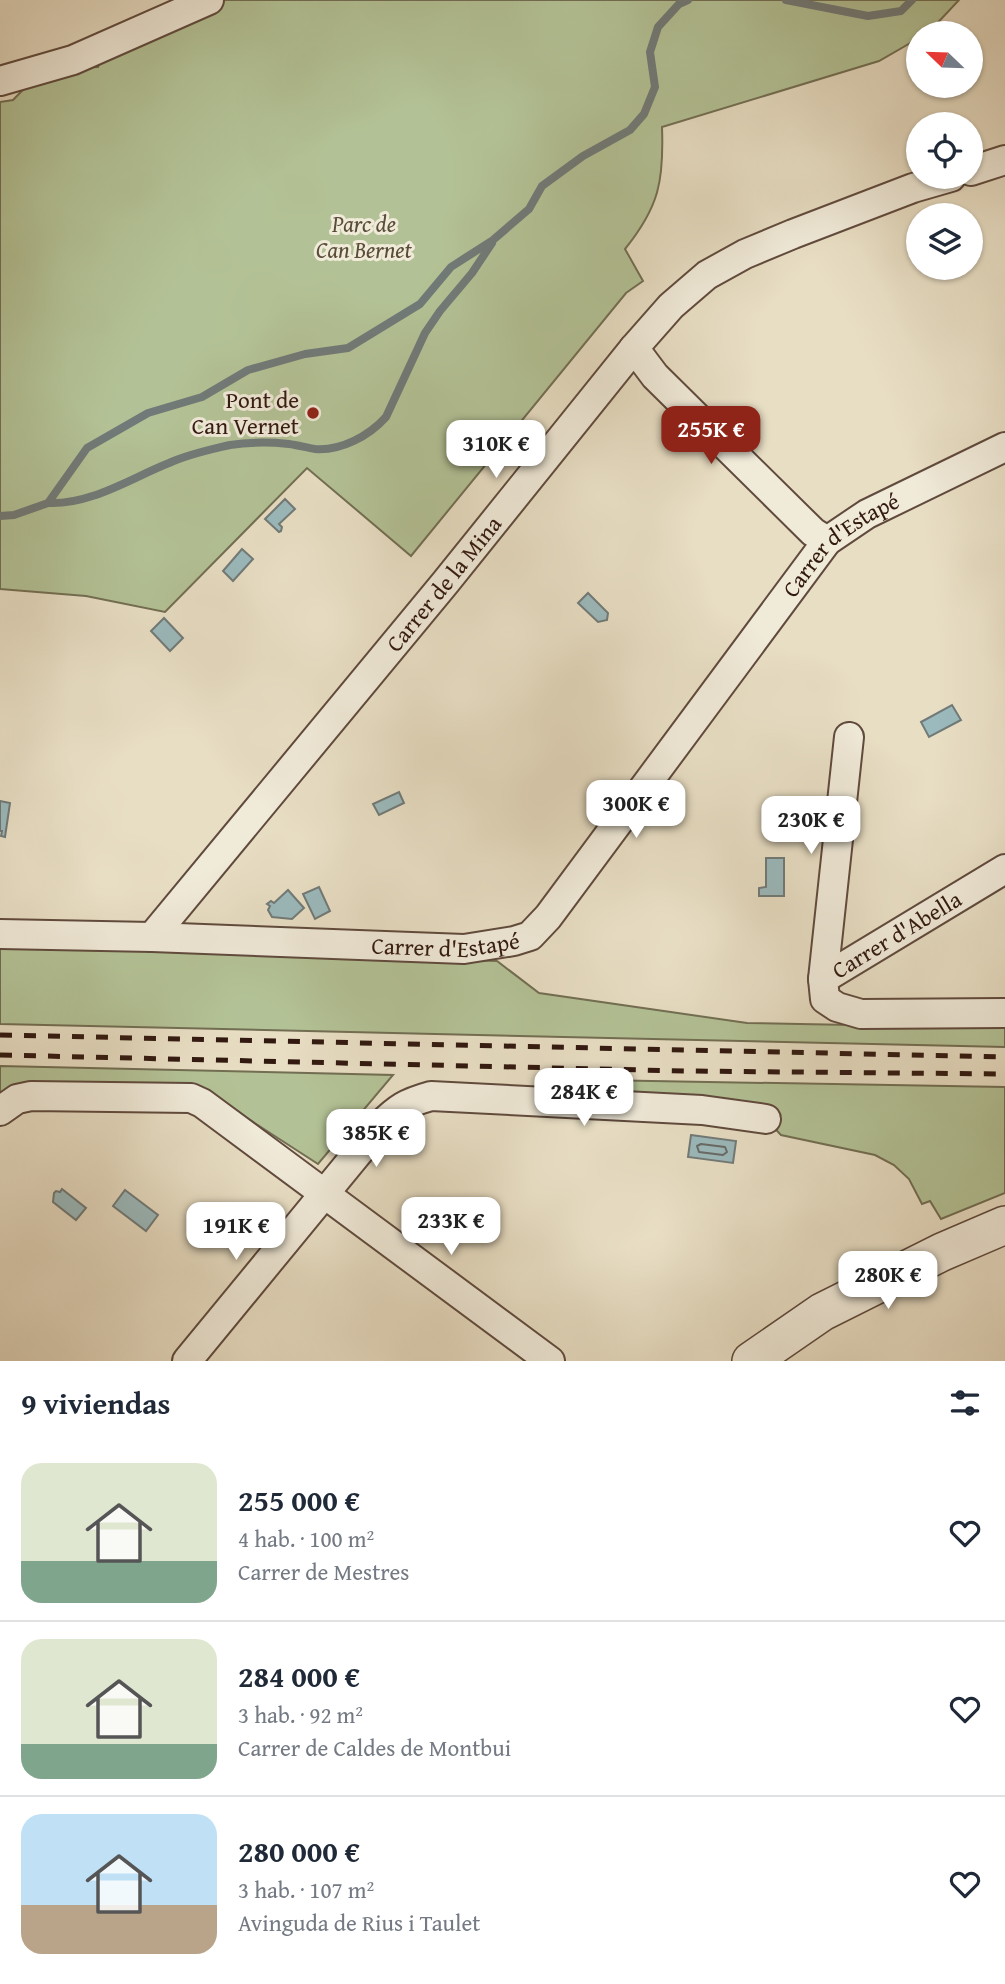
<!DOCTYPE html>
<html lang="es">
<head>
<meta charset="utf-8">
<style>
	:root { --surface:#fff; --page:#f6f6f7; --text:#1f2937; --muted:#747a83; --line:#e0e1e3; --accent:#8f2418 }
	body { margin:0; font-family:"Gentium Book Plus",serif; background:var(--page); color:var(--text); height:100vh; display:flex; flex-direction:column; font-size:26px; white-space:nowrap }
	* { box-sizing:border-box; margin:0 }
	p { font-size:23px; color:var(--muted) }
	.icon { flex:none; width:38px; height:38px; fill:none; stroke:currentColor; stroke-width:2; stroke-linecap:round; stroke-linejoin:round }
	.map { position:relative; height:1361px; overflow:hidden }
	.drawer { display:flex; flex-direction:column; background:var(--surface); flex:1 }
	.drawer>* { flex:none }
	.needle { width:46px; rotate:293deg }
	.fabs { position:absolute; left:906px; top:21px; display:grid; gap:14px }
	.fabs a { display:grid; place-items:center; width:77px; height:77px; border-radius:50%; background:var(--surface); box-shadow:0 2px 5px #0004; font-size:35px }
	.price { position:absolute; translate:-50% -60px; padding:0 16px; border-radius:14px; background:#fff; color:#222; font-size:23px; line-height:46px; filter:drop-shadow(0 2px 4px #0008) }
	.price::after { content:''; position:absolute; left:50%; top:42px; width:21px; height:16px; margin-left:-10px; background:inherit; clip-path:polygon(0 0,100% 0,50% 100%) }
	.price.selected { background:var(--accent); color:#fff }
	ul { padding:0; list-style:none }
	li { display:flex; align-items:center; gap:21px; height:175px; padding:0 21px }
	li+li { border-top:2px solid var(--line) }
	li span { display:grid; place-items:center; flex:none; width:196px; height:140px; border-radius:21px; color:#555 }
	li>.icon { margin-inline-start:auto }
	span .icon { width:84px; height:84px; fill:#fffc; stroke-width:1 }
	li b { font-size:30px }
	h2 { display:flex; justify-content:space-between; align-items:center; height:84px; padding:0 21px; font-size:30px }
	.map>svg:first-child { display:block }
	.green { fill:#b3c296; stroke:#726e53; stroke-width:2 }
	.water { fill:#9bbabd; stroke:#717a78; stroke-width:2 }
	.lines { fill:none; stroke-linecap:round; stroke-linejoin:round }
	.shore { stroke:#666a66; stroke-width:2 }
	.stream { stroke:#717a78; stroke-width:8 }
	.minor-casing { stroke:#604a3d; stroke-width:32 }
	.tertiary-casing { stroke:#604a3d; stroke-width:40 }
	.minor { stroke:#f0ead9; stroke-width:28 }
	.tertiary { stroke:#f0ead9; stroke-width:37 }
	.rail { stroke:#321910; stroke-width:5; stroke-dasharray:12 12; stroke-linecap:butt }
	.poi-dot { fill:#8f2418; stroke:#f0ead9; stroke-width:2.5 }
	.labels { text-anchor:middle; stroke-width:6; stroke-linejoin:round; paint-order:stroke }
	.park-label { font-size:23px; font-style:italic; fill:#594c38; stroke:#f0ead9 }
	.poi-label { font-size:23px; fill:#321910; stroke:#f0ead9; text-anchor:end }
	.street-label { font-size:23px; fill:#321910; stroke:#f0ead9 }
</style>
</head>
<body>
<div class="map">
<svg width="1005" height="1361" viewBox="0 0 1005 1361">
	<rect width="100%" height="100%" fill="#e8dec4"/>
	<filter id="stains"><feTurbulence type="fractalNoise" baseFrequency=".00286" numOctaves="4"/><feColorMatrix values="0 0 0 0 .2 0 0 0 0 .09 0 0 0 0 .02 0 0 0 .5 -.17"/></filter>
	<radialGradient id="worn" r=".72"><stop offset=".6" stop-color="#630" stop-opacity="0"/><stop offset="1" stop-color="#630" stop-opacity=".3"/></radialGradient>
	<path class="green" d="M 220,0 L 959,0 L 929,32 L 919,33 L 919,38 L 879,61 L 662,127 C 664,181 659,207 625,249 L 643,281 L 626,293 L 411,556 L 307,468 L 165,612 L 86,596 L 0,589 L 0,102 L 13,100 L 43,69 L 98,67 L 105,46 Z
		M 0,949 L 123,949 L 497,961 L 539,993 L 747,1023 L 1005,1028 L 1005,1047 L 0,1024 Z
		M 0,1066 L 393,1075 L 318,1164 L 202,1089 L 0,1095 Z
		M 596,1080 L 1005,1087 L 1005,1193 L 941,1219 L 930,1201 L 922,1204 L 909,1179 L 894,1165 L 875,1155 L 781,1135 L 766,1119 L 608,1104 Z"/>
	<path class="water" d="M 285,499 L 295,509 L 279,524 L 282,527 L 281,531 L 279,532 L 265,519 Z
		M 242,549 L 253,559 L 233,581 L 223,571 Z
		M 588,593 L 608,613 L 607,620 L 598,622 L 578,603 Z
		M 164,618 L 183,638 L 170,651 L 151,631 Z
		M 952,705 L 961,720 L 929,737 L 921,722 Z
		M 399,792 L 404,803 L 379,815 L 373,804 Z
		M 0,801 L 10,803 L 5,837 L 1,836 L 2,831 L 0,831 Z
		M 766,858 L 784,858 L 784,896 L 759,896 L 759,888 L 766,887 Z
		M 319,887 L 330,911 L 315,919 L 303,894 Z
		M 288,890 L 304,908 L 292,919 L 272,917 L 268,910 L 270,906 L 267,904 L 271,901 L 274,903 Z
		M 691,1135 L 736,1141 L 733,1163 L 688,1157 Z
		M 62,1189 L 86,1208 L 76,1220 L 53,1202 L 54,1193 L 56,1191 L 60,1192 Z
		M 125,1190 L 158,1215 L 146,1231 L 113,1206 Z"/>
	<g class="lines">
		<path class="shore" d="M 701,1144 L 725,1147 L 727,1152 L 723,1155 L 699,1152 L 697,1146 Z"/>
		<path class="stream" d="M 786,0 L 868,16 L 901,11 L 912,0
			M 48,503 C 91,505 131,478 169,463 C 189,454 209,450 230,445 C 249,442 270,442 289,444 C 298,445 307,448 315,449 C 341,451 369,436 386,417 L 425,333 L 440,311 L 472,273 L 492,243
			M 0,516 L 14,515 L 48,503 L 87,448 L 148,413 L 202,397 L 248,370 L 305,354 L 348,348 L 420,304 L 451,267 L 493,240 L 529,209 L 542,186 L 583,156 L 630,130 L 644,114 L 655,87 L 650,52 L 658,27 L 679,4 L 688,0"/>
		<defs>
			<g id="minor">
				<path d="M 0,81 L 73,60 L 209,0"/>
				<path d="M 971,171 L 1005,160"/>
				<path d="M 634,348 L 655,376 L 813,532 L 827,541"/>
				<path d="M 849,737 L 823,979 L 825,999 L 837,1007 L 861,1014 L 1005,1013"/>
				<path id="s1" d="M 0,934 L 152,937 L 464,949 L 514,941 L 530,936 L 548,917 L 827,541 L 867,514 L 1005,447"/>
				<path id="s2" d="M 152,937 L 445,583 L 634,348 L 671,306 L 707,275 L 745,254 L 793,234 L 913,188 L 951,177"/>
				<path id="s3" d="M 823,979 L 1005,869"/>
				<path d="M 0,1111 L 17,1099 L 31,1096 L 191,1098 L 202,1103 L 550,1361"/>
				<path d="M 187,1361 L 380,1126 C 398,1108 406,1103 431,1096 L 702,1110 L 766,1119"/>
			</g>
			<path id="tertiary" d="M 751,1361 L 822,1312 L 942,1252 L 1005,1225"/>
		</defs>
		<use href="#minor" class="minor-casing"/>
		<use href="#tertiary" class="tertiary-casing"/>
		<use href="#minor" class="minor"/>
		<use href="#tertiary" class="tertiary"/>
		<path class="rail" d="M 0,1035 L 1005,1057
			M 0,1055 L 685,1071 L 1005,1074"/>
	</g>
	<circle class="poi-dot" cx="313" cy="413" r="7"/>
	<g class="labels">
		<g class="park-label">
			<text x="364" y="232">Parc de<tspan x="364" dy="26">Can Bernet</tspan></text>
		</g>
		<g class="poi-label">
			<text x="299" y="408">Pont de<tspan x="299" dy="26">Can Vernet</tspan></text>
		</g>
		<g class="street-label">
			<text dy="8" stroke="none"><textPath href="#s1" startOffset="1034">Carrer d'Estapé</textPath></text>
			<text dy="8" stroke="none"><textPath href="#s2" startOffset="458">Carrer de la Mina</textPath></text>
			<text dy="8" stroke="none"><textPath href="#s3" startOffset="86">Carrer d'Abella</textPath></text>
			<text dy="8" stroke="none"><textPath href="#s1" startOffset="446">Carrer d'Estapé</textPath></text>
		</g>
	</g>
	<rect width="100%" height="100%" filter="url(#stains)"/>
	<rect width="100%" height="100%" fill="url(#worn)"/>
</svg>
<div class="fabs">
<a><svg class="needle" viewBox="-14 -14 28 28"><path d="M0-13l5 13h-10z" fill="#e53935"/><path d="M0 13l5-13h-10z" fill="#747a83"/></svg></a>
<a><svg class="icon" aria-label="locate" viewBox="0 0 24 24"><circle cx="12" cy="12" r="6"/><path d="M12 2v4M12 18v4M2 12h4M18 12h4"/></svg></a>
<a><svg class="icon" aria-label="layers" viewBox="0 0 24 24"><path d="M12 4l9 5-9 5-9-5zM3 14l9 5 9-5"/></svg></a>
</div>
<b class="price selected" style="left:711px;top:466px">255K €</b>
<b class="price" style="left:496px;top:480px">310K €</b>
<b class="price" style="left:636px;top:840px">300K €</b>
<b class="price" style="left:811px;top:856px">230K €</b>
<b class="price" style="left:584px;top:1128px">284K €</b>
<b class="price" style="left:376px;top:1169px">385K €</b>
<b class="price" style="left:451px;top:1257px">233K €</b>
<b class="price" style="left:236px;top:1262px">191K €</b>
<b class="price" style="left:888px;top:1311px">280K €</b>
</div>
<section class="drawer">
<h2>9 viviendas<svg class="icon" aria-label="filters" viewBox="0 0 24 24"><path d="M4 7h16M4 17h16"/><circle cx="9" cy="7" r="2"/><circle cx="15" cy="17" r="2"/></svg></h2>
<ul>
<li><span style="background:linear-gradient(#dfe7d0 70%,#7fa58c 0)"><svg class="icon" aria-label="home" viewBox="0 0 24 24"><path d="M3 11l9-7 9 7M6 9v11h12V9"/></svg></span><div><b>255 000 €</b><p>4 hab. · 100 m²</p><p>Carrer de Mestres</p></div><svg class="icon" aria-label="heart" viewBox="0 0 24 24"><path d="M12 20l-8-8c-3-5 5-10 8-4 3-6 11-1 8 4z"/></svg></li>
<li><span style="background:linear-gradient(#dfe7d0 75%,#7fa58c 0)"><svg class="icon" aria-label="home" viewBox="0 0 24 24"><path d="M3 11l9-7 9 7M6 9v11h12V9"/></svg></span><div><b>284 000 €</b><p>3 hab. · 92 m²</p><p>Carrer de Caldes de Montbui</p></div><svg class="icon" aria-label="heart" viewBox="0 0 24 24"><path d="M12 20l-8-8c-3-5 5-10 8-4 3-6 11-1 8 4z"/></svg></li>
<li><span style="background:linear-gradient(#bfe0f5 65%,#b9a48a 0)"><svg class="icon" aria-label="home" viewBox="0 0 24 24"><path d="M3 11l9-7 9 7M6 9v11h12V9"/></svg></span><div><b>280 000 €</b><p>3 hab. · 107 m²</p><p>Avinguda de Rius i Taulet</p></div><svg class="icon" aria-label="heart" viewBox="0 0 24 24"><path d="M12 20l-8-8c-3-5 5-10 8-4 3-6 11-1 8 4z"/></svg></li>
</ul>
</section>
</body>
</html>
